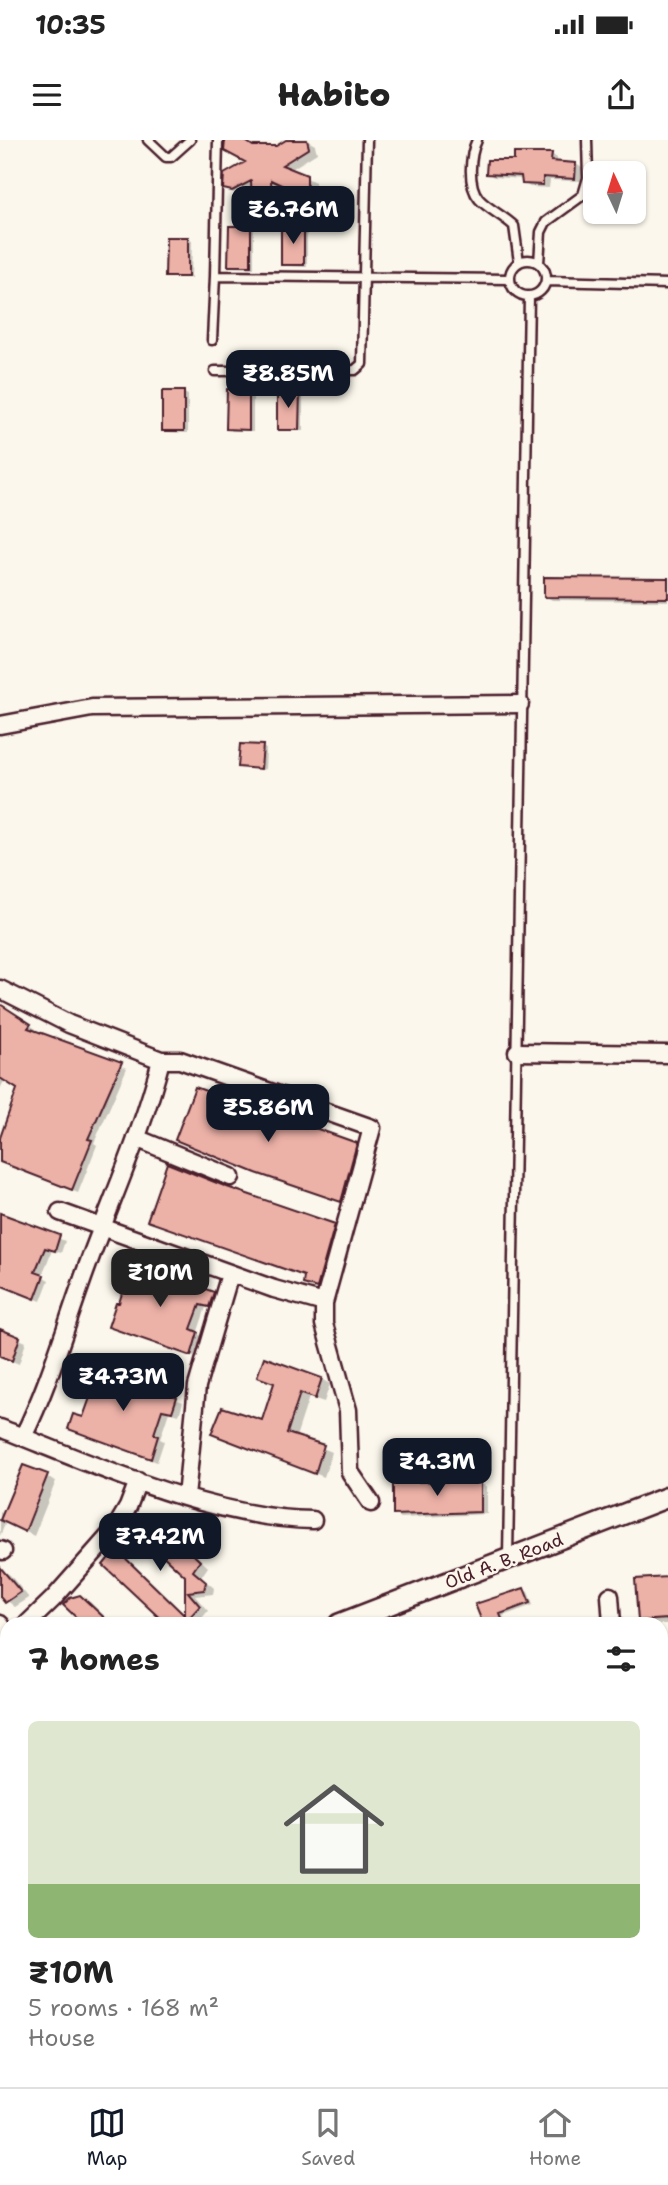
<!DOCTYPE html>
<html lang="en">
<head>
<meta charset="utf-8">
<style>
	:root { --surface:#fff; --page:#f2f2f2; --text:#222; --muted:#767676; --line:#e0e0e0; --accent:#111827 }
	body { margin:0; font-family:"Shantell Sans",sans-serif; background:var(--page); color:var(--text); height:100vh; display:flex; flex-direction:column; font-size:26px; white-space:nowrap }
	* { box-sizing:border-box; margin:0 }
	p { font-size:23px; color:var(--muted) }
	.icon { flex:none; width:38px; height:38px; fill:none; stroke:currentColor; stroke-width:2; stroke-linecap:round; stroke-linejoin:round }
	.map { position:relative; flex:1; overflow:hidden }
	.side { position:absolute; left:0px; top:1477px; width:668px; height:471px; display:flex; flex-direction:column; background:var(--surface); border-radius:21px 21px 0 0; box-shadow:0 2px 5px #0004 }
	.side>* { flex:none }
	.needle { width:46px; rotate:356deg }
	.controls { position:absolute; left:583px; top:21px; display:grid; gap:14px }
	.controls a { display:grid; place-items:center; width:63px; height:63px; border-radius:10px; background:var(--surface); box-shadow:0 2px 5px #0004; font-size:35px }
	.price { position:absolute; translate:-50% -60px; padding:0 16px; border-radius:14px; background:var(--accent); color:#fff; font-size:23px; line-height:46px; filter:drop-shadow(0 2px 4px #0008) }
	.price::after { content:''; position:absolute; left:50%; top:42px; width:21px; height:16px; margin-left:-10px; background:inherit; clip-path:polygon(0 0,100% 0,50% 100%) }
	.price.current { background:#222; color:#fff }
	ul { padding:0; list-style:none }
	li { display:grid; align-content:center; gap:14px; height:371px; padding:0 28px }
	li span { display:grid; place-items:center; height:217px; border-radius:10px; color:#555 }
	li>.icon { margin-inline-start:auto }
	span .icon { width:126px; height:126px; fill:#fffc; stroke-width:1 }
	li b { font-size:30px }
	h2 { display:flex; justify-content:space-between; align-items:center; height:84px; padding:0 28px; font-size:30px }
	.status { display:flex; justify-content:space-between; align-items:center; height:49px; padding:0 35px; background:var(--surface); direction:ltr }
	.status svg { height:19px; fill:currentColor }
	header { display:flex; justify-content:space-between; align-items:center; height:91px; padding:0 28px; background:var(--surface); font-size:32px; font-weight:800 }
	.dock { display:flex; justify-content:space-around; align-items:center; height:98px; border-top:2px solid var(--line); background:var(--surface); font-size:19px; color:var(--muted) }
	.dock a { display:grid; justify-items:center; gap:4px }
	.dock .current { color:var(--accent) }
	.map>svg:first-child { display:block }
	.shadow { fill:#0003 }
	.building { fill:#ecb1a7; stroke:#4a1f2b; stroke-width:2 }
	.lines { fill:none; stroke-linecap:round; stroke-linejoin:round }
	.service-casing { stroke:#4a1f2b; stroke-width:13 }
	.minor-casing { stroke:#4a1f2b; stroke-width:21 }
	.tertiary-casing { stroke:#4a1f2b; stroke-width:24 }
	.service { stroke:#fbf7ec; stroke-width:8 }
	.minor { stroke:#fbf7ec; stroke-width:16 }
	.tertiary { stroke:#fbf7ec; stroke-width:19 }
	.labels { text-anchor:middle; stroke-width:5; stroke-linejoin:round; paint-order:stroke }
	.street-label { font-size:18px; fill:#4a1f2b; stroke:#fbf7ec }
</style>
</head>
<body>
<div class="status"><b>10:35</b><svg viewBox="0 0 49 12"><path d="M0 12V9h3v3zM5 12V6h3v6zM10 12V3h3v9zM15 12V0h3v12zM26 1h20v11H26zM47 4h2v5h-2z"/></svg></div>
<header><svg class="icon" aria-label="menu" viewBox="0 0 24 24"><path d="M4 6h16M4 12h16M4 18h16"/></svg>Habito<svg class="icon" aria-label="share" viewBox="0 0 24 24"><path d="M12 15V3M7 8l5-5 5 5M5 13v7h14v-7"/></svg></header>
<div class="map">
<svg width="668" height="1947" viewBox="0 0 668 1947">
	<rect width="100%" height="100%" fill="#fbf7ec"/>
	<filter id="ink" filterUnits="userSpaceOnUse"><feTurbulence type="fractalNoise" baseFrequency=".0143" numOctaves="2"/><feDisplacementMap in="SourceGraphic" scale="14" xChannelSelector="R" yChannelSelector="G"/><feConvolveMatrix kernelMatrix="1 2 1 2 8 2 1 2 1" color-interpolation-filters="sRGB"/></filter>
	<g filter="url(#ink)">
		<path class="shadow" d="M 225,0 L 241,0 L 253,7 L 276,8 L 289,0 L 306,0 L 315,5 L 317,13 L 290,30 L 315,42 L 316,52 L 303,54 L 279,43 L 281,69 L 273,75 L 264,70 L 253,49 L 242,55 L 234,53 L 225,48 L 248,22 L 226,10 Z
			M 551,14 L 557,18 L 557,23 L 576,24 L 582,28 L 581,41 L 550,40 L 549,48 L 530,47 L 523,43 L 523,39 L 494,37 L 487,33 L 516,22 Z
			M 250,88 L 254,90 L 254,128 L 234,127 L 230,125 Z
			M 303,88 L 307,90 L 307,127 L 287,126 L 283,124 Z
			M 188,99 L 192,101 L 191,138 L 171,138 L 167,136 Z
			M 249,251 L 253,254 L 253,291 L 232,291 L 228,288 Z
			M 299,251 L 303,254 L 303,291 L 283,291 L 279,289 Z
			M 184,253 L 188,255 L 188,293 L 167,292 L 163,290 Z
			M 668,439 L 668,461 L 552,460 L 545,456 Z
			M 262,607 L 266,609 L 265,630 L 239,626 Z
			M 0,866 L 36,889 L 34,892 L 127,928 L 94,1003 L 97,1005 L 78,1053 L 0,1022 L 0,1002 L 19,948 L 5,939 L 0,949 Z
			M 287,983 L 363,1008 L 347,1064 L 265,1036 L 184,1003 Z
			M 226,1048 L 341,1089 L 324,1150 L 305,1143 L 306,1136 L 149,1080 Z
			M 0,1075 L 65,1101 L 61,1113 L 52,1110 L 42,1136 L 49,1140 L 41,1161 L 0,1145 Z
			M 213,1154 L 219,1157 L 216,1170 L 206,1167 L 197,1194 L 204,1197 L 197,1218 L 116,1190 Z
			M 0,1191 L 26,1202 L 19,1224 L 0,1216 Z
			M 96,1229 L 183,1262 L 179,1275 L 169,1272 L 160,1299 L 164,1301 L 157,1322 L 77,1292 L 94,1252 Z
			M 259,1236 L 321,1239 L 330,1244 L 324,1262 L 309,1257 L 296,1297 L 332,1312 L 324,1337 L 214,1293 L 263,1282 L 275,1244 Z
			M 24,1327 L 56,1341 L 34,1396 L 6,1382 L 0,1396 L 0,1372 L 3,1374 Z
			M 480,1343 L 487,1347 L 487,1374 L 401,1378 L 394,1374 Z
			M 154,1378 L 163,1384 L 208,1427 L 201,1437 L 214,1448 L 213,1454 L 195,1456 L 208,1471 L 197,1484 L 161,1484 L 165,1480 L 117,1411 L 125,1416 L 187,1476 L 187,1435 Z
			M 0,1429 L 10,1435 L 29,1458 L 15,1467 L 0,1455 Z
			M 668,1439 L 668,1484 L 646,1484 L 640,1480 Z
			M 524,1450 L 528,1452 L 533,1465 L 503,1476 L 506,1484 L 485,1484 Z
			M 80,1457 L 90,1462 L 113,1484 L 85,1484 Z
			M 668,1565 L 668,1625 L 663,1625 L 662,1624 L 662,1566 Z
			M 7,1714 L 7,1726 L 3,1724 Z
			M 559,1941 L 599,1941 L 608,1947 L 559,1947 Z"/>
		<path class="building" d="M 225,0 L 244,0 L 253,6 L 276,6 L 286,0 L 307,0 L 309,8 L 282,25 L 307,35 L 307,47 L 292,50 L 271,40 L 272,64 L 263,71 L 252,64 L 251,41 L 232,51 L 223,49 L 224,34 L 245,22 L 224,11 Z
			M 514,13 L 552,13 L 551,21 L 576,23 L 575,39 L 543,37 L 543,45 L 522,44 L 521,36 L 486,34 L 487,20 L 514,20 Z
			M 229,86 L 251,86 L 251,126 L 228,126 Z
			M 281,86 L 304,86 L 304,125 L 281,125 Z
			M 166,97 L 188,97 L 188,137 L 165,137 Z
			M 227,249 L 249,250 L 249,290 L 226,289 Z
			M 277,250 L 300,250 L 299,290 L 277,290 Z
			M 162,251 L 184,251 L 184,291 L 162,291 Z
			M 544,437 L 668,438 L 668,458 L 544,457 Z
			M 240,604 L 263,605 L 261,629 L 238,627 Z
			M 0,864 L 31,884 L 28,888 L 122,922 L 88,999 L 92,1000 L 72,1050 L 0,1022 L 0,998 L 17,949 L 0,938 Z
			M 195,947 L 286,980 L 287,978 L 357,1003 L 341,1062 L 256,1033 L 175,1000 Z
			M 167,1023 L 227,1047 L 335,1084 L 317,1148 L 303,1144 L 304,1136 L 147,1081 Z
			M 0,1073 L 60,1095 L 55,1111 L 45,1108 L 35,1132 L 44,1135 L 35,1159 L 0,1145 Z
			M 132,1122 L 214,1152 L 209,1167 L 200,1165 L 191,1189 L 198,1192 L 191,1216 L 108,1187 L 116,1163 L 119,1163 Z
			M 0,1189 L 20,1197 L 12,1221 L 0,1216 Z
			M 264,1217 L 322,1238 L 315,1259 L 300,1253 L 287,1293 L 324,1305 L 315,1334 L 211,1294 L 222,1267 L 262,1280 L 274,1243 L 257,1237 Z
			M 95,1227 L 177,1257 L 172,1272 L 162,1270 L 154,1294 L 158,1296 L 151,1319 L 68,1289 L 73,1274 L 83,1277 L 92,1252 L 87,1250 Z
			M 23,1325 L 48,1334 L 25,1392 L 0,1380 Z
			M 481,1341 L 481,1372 L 393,1375 L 393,1342 Z
			M 141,1377 L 154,1377 L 200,1421 L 193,1431 L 206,1442 L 204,1450 L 188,1452 L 200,1466 L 188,1479 L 193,1484 L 166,1484 L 103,1425 L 116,1409 L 185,1476 L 185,1436 L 133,1388 Z
			M 0,1427 L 21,1452 L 5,1463 L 0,1457 Z
			M 668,1437 L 668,1479 L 638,1481 L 635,1439 Z
			M 524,1448 L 530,1463 L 500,1474 L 504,1484 L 483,1484 L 475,1464 Z
			M 80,1455 L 111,1484 L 83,1484 L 63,1465 L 70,1458 Z"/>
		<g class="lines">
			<defs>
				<path id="service" d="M 148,0 L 166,17 L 171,17 L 190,0
					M 477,0 C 470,15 467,45 479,59 C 488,69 504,76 514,86 L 519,122
					M510 138a18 18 0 1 1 36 0a18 18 0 1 1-36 0Z
					M 539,123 L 541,92 L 546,82 L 583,55 L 588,38 L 587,0
					M 215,136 L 218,0
					M 546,141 L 668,144
					M 212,200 L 215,136 L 510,139
					M 215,231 L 355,230 L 362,224 L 367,0
					M 508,1417 C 513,997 521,577 529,156"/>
				<path id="minor" d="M 0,585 L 92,568 L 520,564
					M 0,849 L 69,884 L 161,920 L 180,920 L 372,988 L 324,1163 L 324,1184 L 348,1270 L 350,1332 L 371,1363
					M 517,912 L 668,914
					M 136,998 L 231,1037
					M 60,1072 L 274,1149 L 324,1163
					M 0,1288 C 94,1325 212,1379 313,1380
					M 23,1297 C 50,1242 66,1184 87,1127 C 112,1058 143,991 161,920
					M 186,1357 L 197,1246 L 230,1134
					M 0,1410 L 3,1411
					M 610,1456 L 612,1484
					M 0,1484 L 7,1493
					M 27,1484 L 53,1459 L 115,1389 L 128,1367 L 138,1341
					M 0,1524 L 7,1508
					M 662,1547 L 668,1546
					M 0,1554 L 7,1557
					M 0,1617 L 7,1599
					M 0,1794 L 7,1797
					M 2,1872 L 7,1860
					M 0,1937 L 7,1941
					M 536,1941 L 536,1947
					M 637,1941 L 637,1947
					M 251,1943 L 281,1945 L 292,1941
					M 500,1947 L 501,1941"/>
				<path id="tertiary" d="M 339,1484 L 668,1357
					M 74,1941 L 81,1947
					M 57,1947 L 60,1941"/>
			</defs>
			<use href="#service" class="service-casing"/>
			<use href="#minor" class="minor-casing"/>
			<use href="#tertiary" class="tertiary-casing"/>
			<use href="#service" class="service"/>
			<use href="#minor" class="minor"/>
			<use href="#tertiary" class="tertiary"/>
		</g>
	</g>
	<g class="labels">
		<g class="street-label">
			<text transform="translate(504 1421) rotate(-21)" y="6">Old A. B. Road</text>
		</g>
	</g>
</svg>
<div class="controls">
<a><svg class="needle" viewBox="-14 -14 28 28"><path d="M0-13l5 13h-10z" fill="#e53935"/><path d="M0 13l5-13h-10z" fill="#767676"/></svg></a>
</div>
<b class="price" style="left:293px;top:106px">₹6.76M</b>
<b class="price" style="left:288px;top:270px">₹8.85M</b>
<b class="price" style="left:268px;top:1004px">₹5.86M</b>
<b class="price current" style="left:160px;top:1169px">₹10M</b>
<b class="price" style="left:123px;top:1273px">₹4.73M</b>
<b class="price" style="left:437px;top:1358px">₹4.3M</b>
<b class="price" style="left:160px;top:1433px">₹7.42M</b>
<section class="side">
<h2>7 homes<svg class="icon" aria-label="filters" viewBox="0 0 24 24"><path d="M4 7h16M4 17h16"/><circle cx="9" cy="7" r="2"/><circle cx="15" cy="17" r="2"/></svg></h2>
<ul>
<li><span style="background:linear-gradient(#dfe7d0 75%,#8fb573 0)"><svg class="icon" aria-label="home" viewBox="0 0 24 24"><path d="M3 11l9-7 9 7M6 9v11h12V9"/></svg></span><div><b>₹10M</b><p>5 rooms · 168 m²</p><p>House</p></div></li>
</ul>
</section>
</div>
<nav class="dock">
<a class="current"><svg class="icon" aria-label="map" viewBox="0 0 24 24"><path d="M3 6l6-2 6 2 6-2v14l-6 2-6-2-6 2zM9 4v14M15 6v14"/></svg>Map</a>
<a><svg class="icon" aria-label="saved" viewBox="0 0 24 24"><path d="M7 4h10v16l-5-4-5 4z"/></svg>Saved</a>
<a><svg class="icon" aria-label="home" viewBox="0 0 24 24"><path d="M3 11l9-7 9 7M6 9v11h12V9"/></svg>Home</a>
</nav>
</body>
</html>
